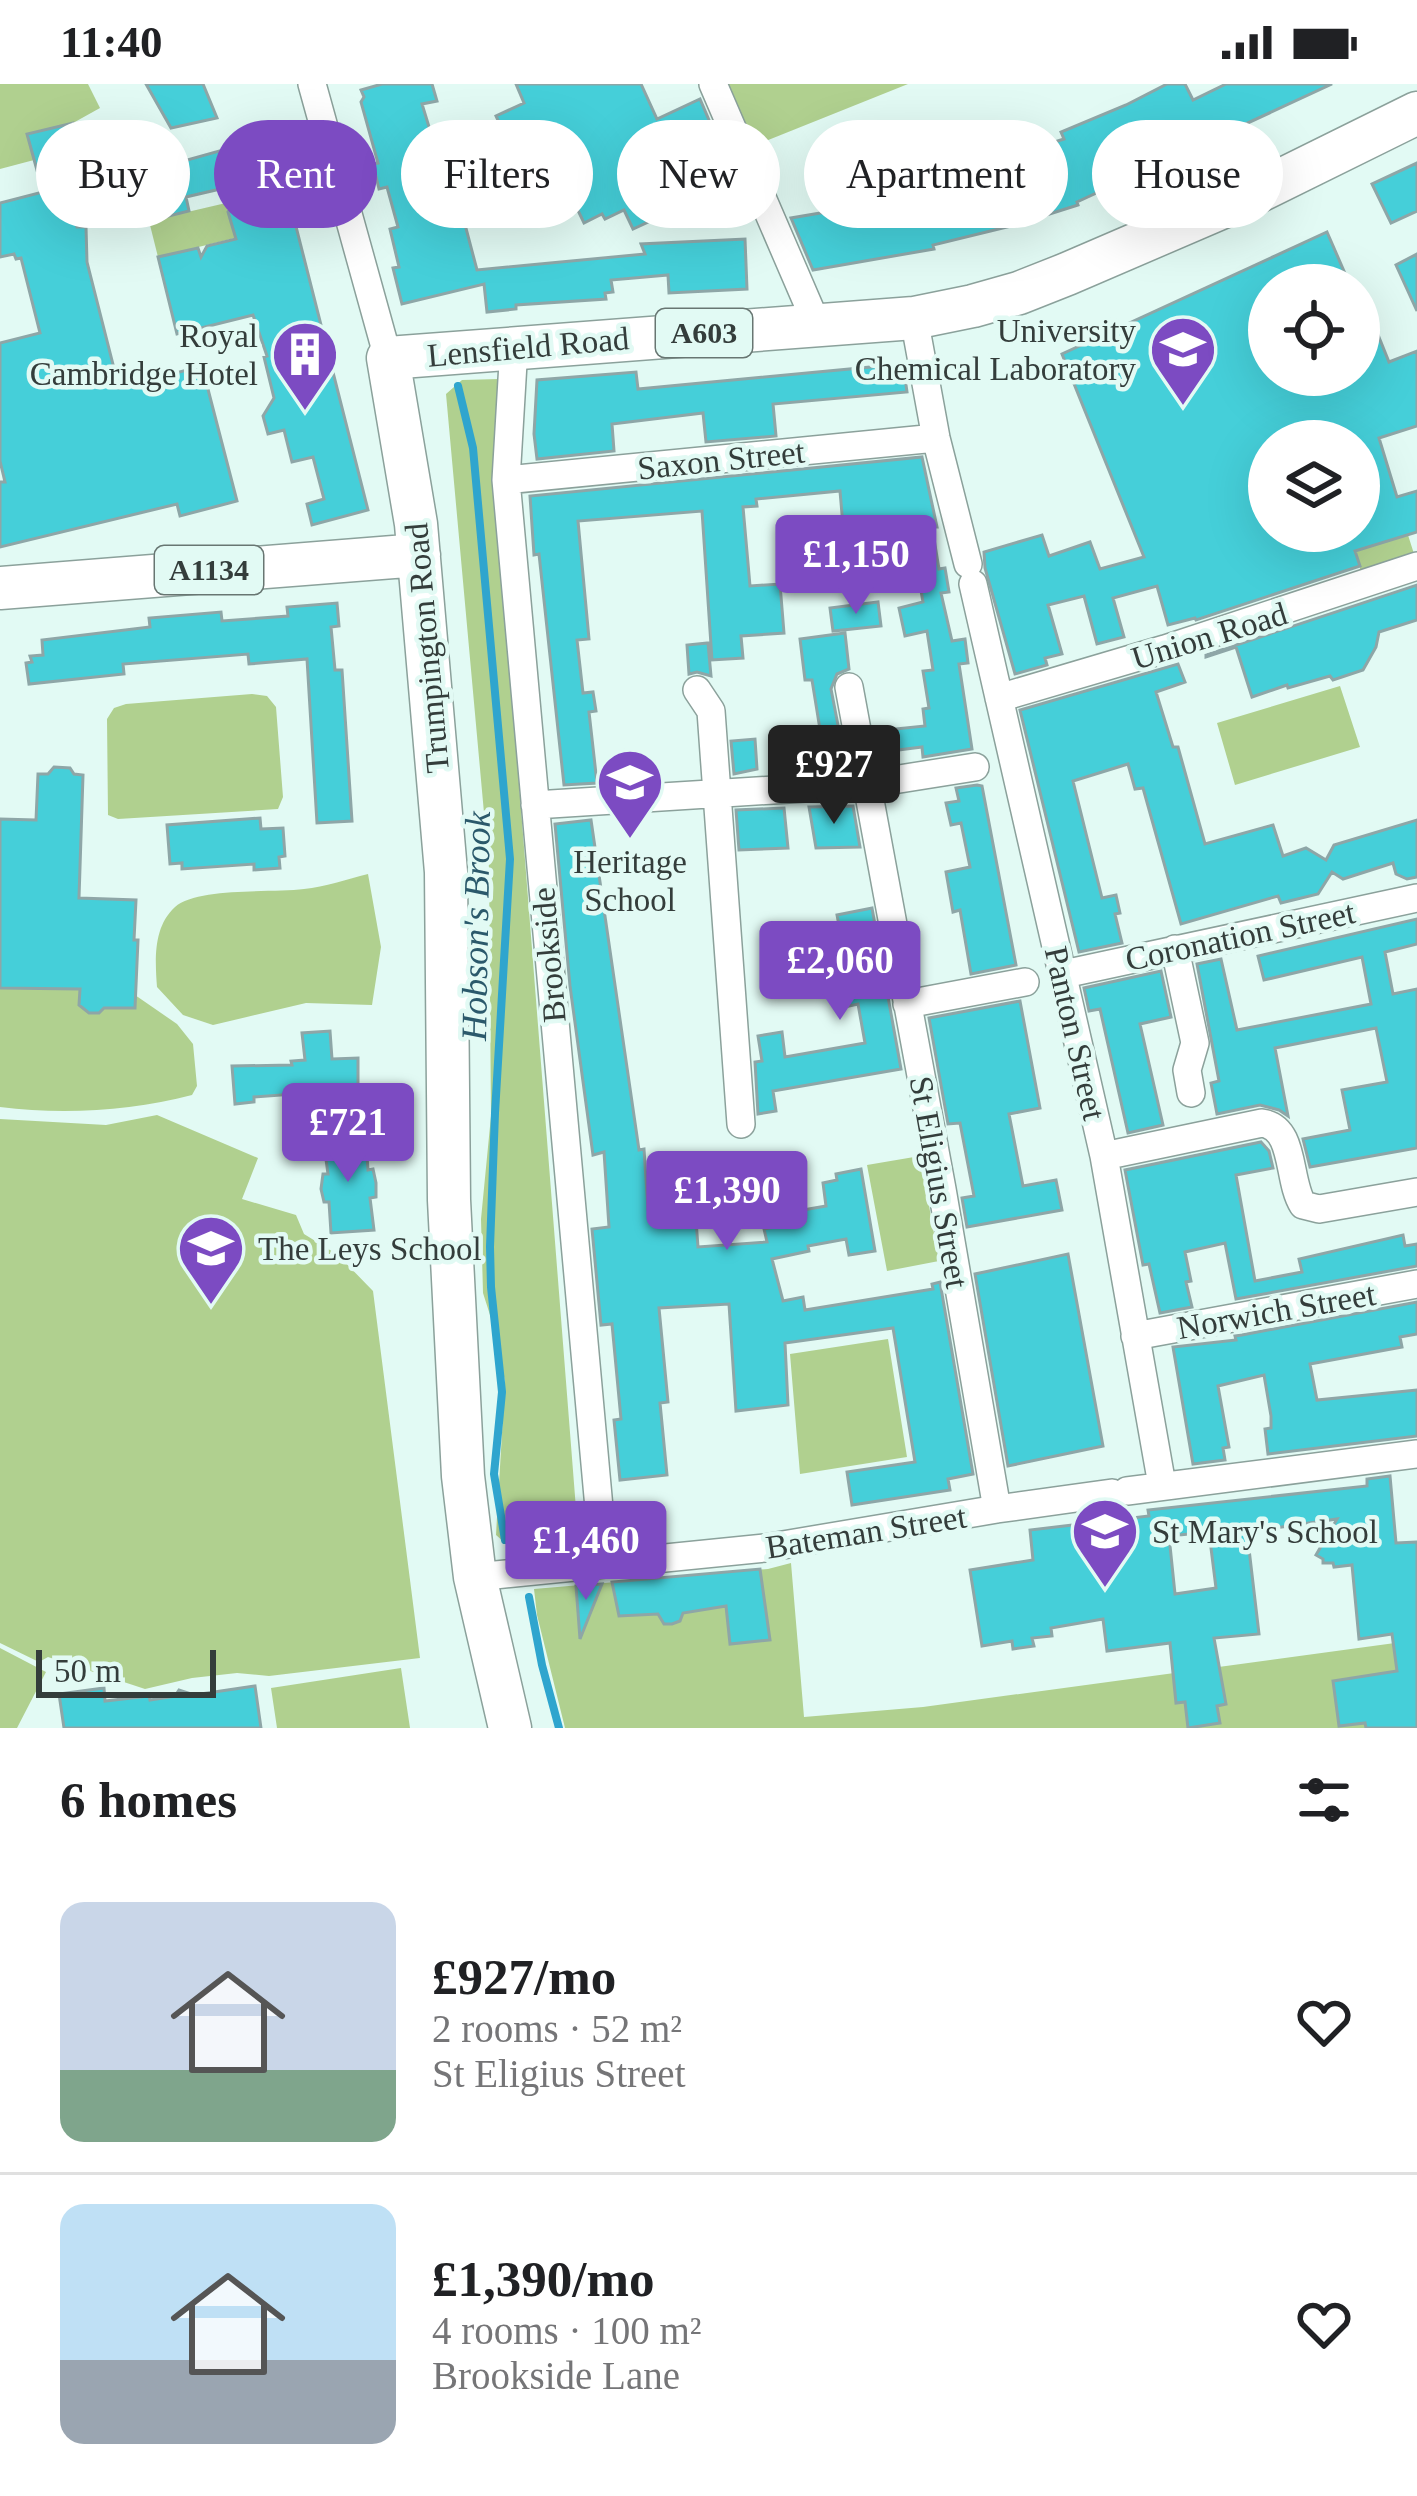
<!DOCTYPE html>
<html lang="en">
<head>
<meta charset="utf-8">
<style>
	:root { --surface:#fff; --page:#f2f2f2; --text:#202124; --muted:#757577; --line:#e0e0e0; --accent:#7c4bc2 }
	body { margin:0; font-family:Georgia,serif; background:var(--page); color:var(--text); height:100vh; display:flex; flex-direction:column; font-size:45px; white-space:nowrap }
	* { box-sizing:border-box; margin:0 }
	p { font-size:39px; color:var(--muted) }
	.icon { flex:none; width:66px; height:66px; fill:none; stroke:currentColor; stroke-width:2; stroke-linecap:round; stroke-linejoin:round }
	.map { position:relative; height:1644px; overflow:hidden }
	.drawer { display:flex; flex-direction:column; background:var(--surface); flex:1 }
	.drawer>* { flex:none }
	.top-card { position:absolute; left:36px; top:36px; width:1347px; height:108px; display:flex; gap:24px }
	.fabs { position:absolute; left:1248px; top:180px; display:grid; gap:24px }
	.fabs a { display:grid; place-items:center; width:132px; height:132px; border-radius:50%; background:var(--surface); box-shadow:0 12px 48px #0002; font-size:60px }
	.scale { position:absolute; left:36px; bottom:30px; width:180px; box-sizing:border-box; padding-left:12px; border:6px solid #343d3b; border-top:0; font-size:33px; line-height:42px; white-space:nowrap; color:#343d3b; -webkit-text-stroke:9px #e2faf4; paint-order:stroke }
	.price { position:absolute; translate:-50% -102px; padding:0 27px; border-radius:12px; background:var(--accent); color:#fff; font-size:39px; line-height:78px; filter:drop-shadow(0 3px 6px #0008) }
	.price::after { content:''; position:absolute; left:50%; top:72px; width:36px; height:27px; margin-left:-18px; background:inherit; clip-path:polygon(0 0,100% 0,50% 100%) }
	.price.selected { background:#222; color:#fff }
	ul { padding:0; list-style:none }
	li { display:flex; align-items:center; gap:36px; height:300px; padding:0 60px }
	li+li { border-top:3px solid var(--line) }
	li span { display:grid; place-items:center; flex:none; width:336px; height:240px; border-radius:24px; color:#555 }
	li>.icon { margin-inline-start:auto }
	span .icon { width:144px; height:144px; fill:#fffc; stroke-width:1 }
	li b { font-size:51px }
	h2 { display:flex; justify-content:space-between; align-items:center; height:144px; padding:0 60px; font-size:51px }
	.chip { padding:0 42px; border-radius:54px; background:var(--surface); box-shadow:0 12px 48px #0002; font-size:42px; line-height:108px }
	.chip.selected { background:var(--accent); color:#fff }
	.status { display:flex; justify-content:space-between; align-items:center; height:84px; padding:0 60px; background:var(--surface); direction:ltr }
	.status svg { height:33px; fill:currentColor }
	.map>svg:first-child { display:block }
	.green { fill:#b0d08f }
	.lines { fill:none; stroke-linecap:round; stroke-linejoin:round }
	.stream { stroke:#2fa5ce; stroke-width:8 }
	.building { fill:#45cfd9; stroke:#8ea6a7; stroke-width:3; fill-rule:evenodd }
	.street-casing { stroke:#8ba19b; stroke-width:30 }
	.primary-casing { stroke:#8ba19b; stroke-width:45 }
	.street { stroke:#fff; stroke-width:27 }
	.primary { stroke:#fff; stroke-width:42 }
	.labels { text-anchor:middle; stroke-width:9; stroke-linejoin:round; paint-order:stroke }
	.shield { fill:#e2faf4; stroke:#687672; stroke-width:3 }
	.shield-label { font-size:30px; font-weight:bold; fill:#343d3b }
	.poi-label { font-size:33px; fill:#343d3b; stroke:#e2faf4; text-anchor:end }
	.street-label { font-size:33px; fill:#343d3b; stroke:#e2faf4 }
	.water-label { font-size:36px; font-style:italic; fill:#2b596b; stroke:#e2faf4 }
</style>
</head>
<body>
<div class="status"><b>11:40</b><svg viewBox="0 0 49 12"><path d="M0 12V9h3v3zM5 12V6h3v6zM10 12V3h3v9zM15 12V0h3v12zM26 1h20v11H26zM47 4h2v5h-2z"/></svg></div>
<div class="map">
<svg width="1417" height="1644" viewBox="0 0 1417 1644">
	<rect width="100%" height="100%" fill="#e2faf4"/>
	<path class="green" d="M 0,0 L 88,0 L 100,24 L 73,39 L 28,50 L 34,76 L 0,85 Z
		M 725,0 L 908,0 L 753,62 Z
		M 226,119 L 235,154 L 158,173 L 149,137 Z
		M 499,295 L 495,394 L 579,1463 L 511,1464 L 496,1451 L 505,1298 L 497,1253 L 483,1209 L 481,1135 L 491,1032 L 489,784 L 446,310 L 462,296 Z
		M 1408,451 L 1415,473 L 1361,488 L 1355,467 Z
		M 1340,602 L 1360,663 L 1235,701 L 1217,639 Z
		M 252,610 L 267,612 L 276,623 L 283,713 L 278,725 L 118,735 L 108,731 L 107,635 L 114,624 L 126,620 Z
		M 368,790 L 381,863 L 372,921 L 306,919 L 213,941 L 183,931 L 157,903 C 155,876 153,843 175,823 C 197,803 272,809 304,805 C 325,803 347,795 368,790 Z
		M 81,882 L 79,921 L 89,929 L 99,929 L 104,924 L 134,924 L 135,911 L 177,940 L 193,960 L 197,1002 L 192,1011 C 131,1027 63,1031 0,1023 L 0,904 L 38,905 Z
		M 157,1031 L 258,1074 L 242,1115 L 296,1131 L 304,1150 L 338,1171 L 373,1207 L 420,1574 L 269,1592 L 237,1589 L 192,1594 L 145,1605 L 48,1573 L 39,1578 L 0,1559 L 0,1035 L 106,1041 Z
		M 920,1072 L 939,1177 L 887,1187 L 867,1081 Z
		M 888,1255 L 907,1373 L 800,1390 L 790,1270 Z
		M 791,1479 L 804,1633 L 923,1623 L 1417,1556 L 1417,1644 L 565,1644 L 537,1531 L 534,1505 L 768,1485 Z
		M 0,1564 L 46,1588 L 17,1644 L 0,1644 Z
		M 401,1584 L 410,1644 L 277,1644 L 271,1604 Z"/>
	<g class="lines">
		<path class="stream" d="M 458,302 L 473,364 L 510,775 L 495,1029 L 490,1163 L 491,1203 L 502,1308 L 494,1390 L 505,1456
			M 529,1513 L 542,1581 L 559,1644"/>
	</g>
	<path class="building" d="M 146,0 L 203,0 L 217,34 L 171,44 Z
		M 382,0 L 432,0 L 437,17 L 422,20 L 433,56 L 450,52 L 455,71 L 437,76 L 454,131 L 462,129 L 477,186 L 645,170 L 641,160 L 745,155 L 747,205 L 669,209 L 668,191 L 611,196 L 613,208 L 605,209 L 606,215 L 516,221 L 516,225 L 487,228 L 484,200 L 402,220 L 393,184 L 399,183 L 390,145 L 398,143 L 387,103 L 379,105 L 373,80 L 378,79 L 361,18 L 364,13 L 361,6 Z
		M 516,0 L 641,0 L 657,35 L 700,15 L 729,83 L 665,113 L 672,127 L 633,145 L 624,126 L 605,135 L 602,130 L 584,139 L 561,91 L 530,106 L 496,32 L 524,19 Z
		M 1167,0 L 1185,0 L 1193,16 L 1226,0 L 1332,0 L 1077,118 L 1078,121 L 1015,141 L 933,161 L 934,165 L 813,186 L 791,134 L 838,126 L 836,114 L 859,111 L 859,106 L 921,95 L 923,102 L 971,90 L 967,75 L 986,71 L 988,79 L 1064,55 L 1061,48 L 1126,21 Z
		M 73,39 L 81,73 L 62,78 L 75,102 L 69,111 L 77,143 L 86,143 L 87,178 L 119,304 L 202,282 L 237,417 L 180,432 L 177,420 L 0,463 L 0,398 L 5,398 L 0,377 L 0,259 L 40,249 L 21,174 L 16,175 L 14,170 L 0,173 L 0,119 L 43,108 L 27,50 Z
		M 273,52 L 368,426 L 312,441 L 307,420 L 324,415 L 313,373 L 292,378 L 284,346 L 268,350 L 263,332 L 274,314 L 264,273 L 267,272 L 253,231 L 177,250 L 158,173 L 198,164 L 201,173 L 207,162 L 236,155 L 228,128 L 246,99 L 186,113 L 189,127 L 149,137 L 137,90 Z
		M 1417,79 L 1417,127 L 1391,139 L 1372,100 Z
		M 1327,148 L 1350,201 L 1269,201 L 1269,291 L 1359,291 L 1360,206 L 1389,278 L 1417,267 L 1417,342 L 1379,354 L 1397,413 L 1417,407 L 1417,448 L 1355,467 L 1360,482 L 1196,536 L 1195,534 L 1168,541 L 1157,502 L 1113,514 L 1124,553 L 1097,560 L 1084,512 L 1048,521 L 1062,570 L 1045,574 L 1047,581 L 1015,590 L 985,484 L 984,468 L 1042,451 L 1049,472 L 1090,458 L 1100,485 L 1144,473 L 1062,270 ZM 1269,357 L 1359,357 L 1359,447 L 1269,447 Z
		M 1417,170 L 1417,227 L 1396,181 Z
		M 903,280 L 907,308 L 773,320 L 776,352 L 706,358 L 703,329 L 612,340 L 614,367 L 537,375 L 534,350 L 537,296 L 636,288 L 638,305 Z
		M 922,373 L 937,443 L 932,443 L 939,485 L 945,484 L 949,508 L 941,509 L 952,557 L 965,555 L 968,579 L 959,580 L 972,665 L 923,673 L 922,663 L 898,666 L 895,645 L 925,642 L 923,625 L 929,624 L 923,587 L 933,586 L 927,547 L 905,552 L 899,524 L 923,518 L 914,467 L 911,467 L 910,460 L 845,465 L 840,407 L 756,415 L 757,422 L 743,423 L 750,502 L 780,500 L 784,549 L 741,552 L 743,574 L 712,576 L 702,427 L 578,437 L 589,555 L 577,556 L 583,609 L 593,608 L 596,627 L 589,628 L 597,699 L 564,701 L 539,470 L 534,471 L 530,412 Z
		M 838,451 L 844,496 L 813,498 L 807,453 Z
		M 1417,501 L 1417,536 L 1379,548 L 1376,563 L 1363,586 L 1333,596 L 1330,592 L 1288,604 L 1287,601 L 1252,613 L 1236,563 L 1206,573 L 1206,571 Z
		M 878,518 L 881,542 L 833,547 L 830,524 Z
		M 337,519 L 339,542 L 331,543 L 335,586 L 342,586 L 352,737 L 317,739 L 307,575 L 249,580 L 248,570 L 123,580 L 124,590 L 29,600 L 26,579 L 32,578 L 30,572 L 43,571 L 42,556 L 150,543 L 149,534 L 221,528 L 222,537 L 288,532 L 287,523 Z
		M 845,549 L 849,585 L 837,590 L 831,605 L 843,667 L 824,670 L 812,596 L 805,596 L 800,555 Z
		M 708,559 L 711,592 L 697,588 L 689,590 L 687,561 Z
		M 1178,580 L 1185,598 L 1156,608 L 1173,663 L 1178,663 L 1205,760 L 1273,741 L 1283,772 L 1306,764 L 1326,776 L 1334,761 L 1417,736 L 1417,793 L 1407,795 L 1396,790 L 1393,779 L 1343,795 L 1332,788 L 1318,810 L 1281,819 L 1278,812 L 1181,840 L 1143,704 L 1135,705 L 1128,680 L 1073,697 L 1102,814 L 1116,811 L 1120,829 L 1115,830 L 1122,859 L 1079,868 L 1020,626 Z
		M 755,655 L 757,685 L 734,690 L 731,657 Z
		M 54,683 L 70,684 L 74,690 L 83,691 L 79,814 L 136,816 L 134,856 L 138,856 L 135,924 L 104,924 L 99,929 L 89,929 L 79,921 L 80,905 L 0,904 L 0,735 L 36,736 L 38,690 L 48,690 Z
		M 977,701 L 982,702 L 1016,881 L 971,890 L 960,826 L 953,828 L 946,788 L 970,783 L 961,739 L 951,741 L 946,719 L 959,717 L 956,704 Z
		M 853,722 L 860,763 L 816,764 L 809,723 Z
		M 784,724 L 788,764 L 739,766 L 736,726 Z
		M 260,734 L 261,745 L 283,744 L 285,772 L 279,773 L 280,784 L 254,786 L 254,780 L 182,785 L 182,779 L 170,780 L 167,741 Z
		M 591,736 L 639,1066 L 644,1065 L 648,1125 L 695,1122 L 698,1163 L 767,1158 L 764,1145 L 805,1137 L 803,1126 L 826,1122 L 823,1099 L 837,1096 L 836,1090 L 861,1085 L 875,1167 L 849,1171 L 846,1155 L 808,1162 L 809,1167 L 772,1175 L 783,1217 L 803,1213 L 805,1226 L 933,1205 L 932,1200 L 940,1198 L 973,1390 L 948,1395 L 950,1406 L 852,1421 L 847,1388 L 915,1378 L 893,1244 L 785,1259 L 788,1321 L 736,1327 L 729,1220 L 659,1224 L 668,1318 L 660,1319 L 667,1391 L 620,1396 L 614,1336 L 621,1335 L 612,1240 L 601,1241 L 592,1145 L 609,1143 L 604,1068 L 593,1071 L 570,902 L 555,740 Z
		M 872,824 L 901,985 L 773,1007 L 776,1027 L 758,1030 L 755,978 L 762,977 L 758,952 L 782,948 L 785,973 L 865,959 L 858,920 L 845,923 L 836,870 L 844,868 L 837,831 Z
		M 1417,835 L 1417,860 L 1385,868 L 1393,910 L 1417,905 L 1417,1064 L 1310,1083 L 1303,1055 L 1350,1046 L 1342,1006 L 1387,998 L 1376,944 L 1275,964 L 1288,1032 L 1279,1026 L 1260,1021 L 1217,1030 L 1211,999 L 1219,997 L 1197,880 L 1221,875 L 1237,946 L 1371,920 L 1362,873 L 1264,896 L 1258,872 Z
		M 796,850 L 799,878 L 767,881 L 764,854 Z
		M 1161,887 L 1171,933 L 1140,940 L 1163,1041 L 1128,1049 L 1100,925 L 1089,927 L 1084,904 Z
		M 1020,917 L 1040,1024 L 1009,1030 L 1023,1102 L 1056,1096 L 1062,1126 L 967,1143 L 962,1114 L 974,1112 L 960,1039 L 948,1040 L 929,934 Z
		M 330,947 L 332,975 L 358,974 L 358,1002 L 334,1003 L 336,1031 L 309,1032 L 308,1012 L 295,1014 L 294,1010 L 254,1013 L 254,1018 L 235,1020 L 232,982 L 292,981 L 291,977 L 305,976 L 302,949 Z
		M 356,1050 L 357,1059 L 366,1058 L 368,1086 L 373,1085 L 376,1099 L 376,1113 L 370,1114 L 374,1146 L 331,1149 L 329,1118 L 324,1118 L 321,1105 L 323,1090 L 328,1090 L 323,1053 Z
		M 1261,1058 L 1269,1067 L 1273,1084 L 1236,1091 L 1255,1197 L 1302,1188 L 1299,1175 L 1403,1151 L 1405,1162 L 1417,1160 L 1417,1182 L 1236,1215 L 1225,1159 L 1185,1168 L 1191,1197 L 1186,1198 L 1192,1223 L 1160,1229 L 1149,1180 L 1143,1181 L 1125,1086 Z
		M 1068,1170 L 1103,1362 L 1008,1382 L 975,1190 Z
		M 1417,1218 L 1417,1250 L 1400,1253 L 1402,1263 L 1310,1280 L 1317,1316 L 1417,1306 L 1417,1352 L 1268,1370 L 1265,1345 L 1271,1344 L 1271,1332 L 1264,1291 L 1218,1302 L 1229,1363 L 1223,1364 L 1225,1376 L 1193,1380 L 1173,1263 L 1236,1256 L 1235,1252 L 1242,1251 Z
		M 1390,1392 L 1396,1459 L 1417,1458 L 1417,1644 L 1366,1644 L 1365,1639 L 1339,1642 L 1333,1597 L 1397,1587 L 1392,1550 L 1359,1555 L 1352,1481 L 1334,1483 L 1333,1479 L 1323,1479 L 1323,1475 L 1316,1471 L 1337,1435 L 1247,1448 L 1259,1550 L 1214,1554 L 1226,1620 L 1217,1622 L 1220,1639 L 1188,1644 L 1185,1618 L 1176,1619 L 1170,1559 L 1107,1567 L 1103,1535 L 1051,1544 L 1052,1552 L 1032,1554 L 1034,1562 L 1013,1565 L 1012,1557 L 982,1562 L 970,1486 L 1033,1476 L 1030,1446 L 1149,1432 L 1148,1426 L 1367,1402 L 1367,1395 ZM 1209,1448 L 1216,1504 L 1175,1510 L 1169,1452 Z
		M 760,1485 L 770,1556 L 730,1560 L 726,1522 L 683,1529 L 680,1537 L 672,1540 L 664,1540 L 658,1530 L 619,1532 L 612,1498 Z
		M 602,1500 L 580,1555 L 576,1502 Z
		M 255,1602 L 261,1644 L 64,1644 L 59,1610 L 104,1604 L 105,1617 L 149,1612 L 150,1616 L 175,1612 L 179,1606 L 194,1611 Z"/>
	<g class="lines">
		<defs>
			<path id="street" d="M 312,0 L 388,274
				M 713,0 L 817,241
				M 914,234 L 936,354 L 968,480
				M 514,262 L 506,396 L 604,1479
				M 506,396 L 936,354
				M 973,500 L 1104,1072 L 1162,1401
				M 849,603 L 942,1105 L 997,1425
				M 697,606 L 711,627 L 741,1040
				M 999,614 L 1165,565 L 1417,482
				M 535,721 L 868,700 L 975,683
				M 1175,865 L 1195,959 L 1187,986 L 1191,1009
				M 1064,890 L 1417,814
				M 907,920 L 1025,898
				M 1104,1072 L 1262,1039 C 1296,1044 1287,1096 1303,1121 L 1319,1125 L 1417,1108
				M 1135,1252 L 1417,1200
				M 1127,1407 L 1417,1370
				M 475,1493 L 765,1464 L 997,1425 L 1112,1409"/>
			<path id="primary" d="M 0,504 L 419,471
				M 510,1644 L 475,1493 L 463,1392 L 449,1116 L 446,788 L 416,440 L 388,274 L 914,234 L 973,222 L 1019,209 L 1067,190 L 1253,110 L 1417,29"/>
		</defs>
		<use href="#street" class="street-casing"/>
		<use href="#primary" class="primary-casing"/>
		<use href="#street" class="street"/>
		<use href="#primary" class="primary"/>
	</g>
	<defs>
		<symbol id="university-pin" viewBox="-11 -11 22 30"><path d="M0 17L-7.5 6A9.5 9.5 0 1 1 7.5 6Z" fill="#7c4bc2" stroke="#e2faf4"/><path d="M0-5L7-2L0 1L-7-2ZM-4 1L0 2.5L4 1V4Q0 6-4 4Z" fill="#fff"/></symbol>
		<symbol id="building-pin" viewBox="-11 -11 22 30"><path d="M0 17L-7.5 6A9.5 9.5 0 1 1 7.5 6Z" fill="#7c4bc2" stroke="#e2faf4"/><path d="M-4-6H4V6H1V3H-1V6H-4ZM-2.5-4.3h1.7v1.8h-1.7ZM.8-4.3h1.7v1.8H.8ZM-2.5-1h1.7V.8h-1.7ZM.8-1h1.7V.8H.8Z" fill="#fff"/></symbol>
		<symbol id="school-pin" viewBox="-11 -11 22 30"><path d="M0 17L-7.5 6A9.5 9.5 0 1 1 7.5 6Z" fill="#7c4bc2" stroke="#e2faf4"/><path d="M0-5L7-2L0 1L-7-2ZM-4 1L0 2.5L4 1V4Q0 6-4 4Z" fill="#fff"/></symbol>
	</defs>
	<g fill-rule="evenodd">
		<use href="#university-pin" x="1145" y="227" width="76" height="104"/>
		<use href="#building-pin" x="267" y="232" width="76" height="104"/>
		<use href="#school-pin" x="592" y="660" width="76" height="104"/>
		<use href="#school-pin" x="173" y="1126" width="76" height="104"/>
		<use href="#school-pin" x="1067" y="1409" width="76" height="104"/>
	</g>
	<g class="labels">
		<g class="shield">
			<rect x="656" y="225" width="96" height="48" rx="9"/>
			<rect x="155" y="462" width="108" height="48" rx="9"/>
		</g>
		<g class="shield-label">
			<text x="704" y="259">A603</text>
			<text x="209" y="496">A1134</text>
		</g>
		<g class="poi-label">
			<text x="1136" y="258">University<tspan x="1136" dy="38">Chemical Laboratory</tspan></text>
			<text x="258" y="263">Royal<tspan x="258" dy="38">Cambridge Hotel</tspan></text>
			<text x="630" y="789" text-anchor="middle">Heritage<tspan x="630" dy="38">School</tspan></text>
			<text x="258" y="1176" text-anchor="start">The Leys School</text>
			<text x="1152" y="1459" text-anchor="start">St Mary's School</text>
		</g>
		<g class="street-label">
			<text transform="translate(528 262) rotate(-5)" y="12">Lensfield Road</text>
			<text transform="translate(721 375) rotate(-6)" y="12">Saxon Street</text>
			<text transform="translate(1209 551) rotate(-17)" y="12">Union Road</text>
			<text transform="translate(426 564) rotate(-95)" y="12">Trumpington Road</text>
			<text transform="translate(1240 851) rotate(-12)" y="12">Coronation Street</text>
			<text transform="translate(548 871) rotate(-95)" y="12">Brookside</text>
			<text transform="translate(1076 949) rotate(77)" y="12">Panton Street</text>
			<text transform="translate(940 1098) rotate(80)" y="12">St Eligius Street</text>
			<text transform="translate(1276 1226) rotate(-10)" y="12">Norwich Street</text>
			<text transform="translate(866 1447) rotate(-9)" y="12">Bateman Street</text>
		</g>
		<g class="water-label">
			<text transform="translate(475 842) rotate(-89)" y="13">Hobson's Brook</text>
		</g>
	</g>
</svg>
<div class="fabs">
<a><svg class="icon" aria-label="locate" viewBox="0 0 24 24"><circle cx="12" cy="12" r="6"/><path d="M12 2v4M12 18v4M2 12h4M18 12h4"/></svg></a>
<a><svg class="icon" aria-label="layers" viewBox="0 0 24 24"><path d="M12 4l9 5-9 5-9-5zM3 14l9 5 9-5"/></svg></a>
</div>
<div class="scale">50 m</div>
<b class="price" style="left:856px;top:533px">£1,150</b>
<b class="price selected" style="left:834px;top:743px">£927</b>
<b class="price" style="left:840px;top:939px">£2,060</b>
<b class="price" style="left:348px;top:1101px">£721</b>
<b class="price" style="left:727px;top:1169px">£1,390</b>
<b class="price" style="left:586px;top:1519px">£1,460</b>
<div class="top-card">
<a class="chip">Buy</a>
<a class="chip selected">Rent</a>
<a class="chip">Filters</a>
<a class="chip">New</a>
<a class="chip">Apartment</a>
<a class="chip">House</a>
</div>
</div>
<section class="drawer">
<h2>6 homes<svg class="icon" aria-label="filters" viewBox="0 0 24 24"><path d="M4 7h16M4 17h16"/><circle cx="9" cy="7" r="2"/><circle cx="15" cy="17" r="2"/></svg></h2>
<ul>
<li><span style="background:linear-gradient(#c9d6e8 70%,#7fa58c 0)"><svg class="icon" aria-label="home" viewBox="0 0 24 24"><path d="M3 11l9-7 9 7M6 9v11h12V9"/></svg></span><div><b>£927/mo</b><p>2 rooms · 52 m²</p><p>St Eligius Street</p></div><svg class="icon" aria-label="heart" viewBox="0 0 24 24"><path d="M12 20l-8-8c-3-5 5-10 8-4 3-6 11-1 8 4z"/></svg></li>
<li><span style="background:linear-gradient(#bfe0f5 65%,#9aa5b1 0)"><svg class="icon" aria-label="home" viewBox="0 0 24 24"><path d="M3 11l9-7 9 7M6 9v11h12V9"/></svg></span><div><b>£1,390/mo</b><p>4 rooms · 100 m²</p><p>Brookside Lane</p></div><svg class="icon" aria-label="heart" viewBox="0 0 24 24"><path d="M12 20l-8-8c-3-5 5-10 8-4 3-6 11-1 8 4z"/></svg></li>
</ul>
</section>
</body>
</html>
